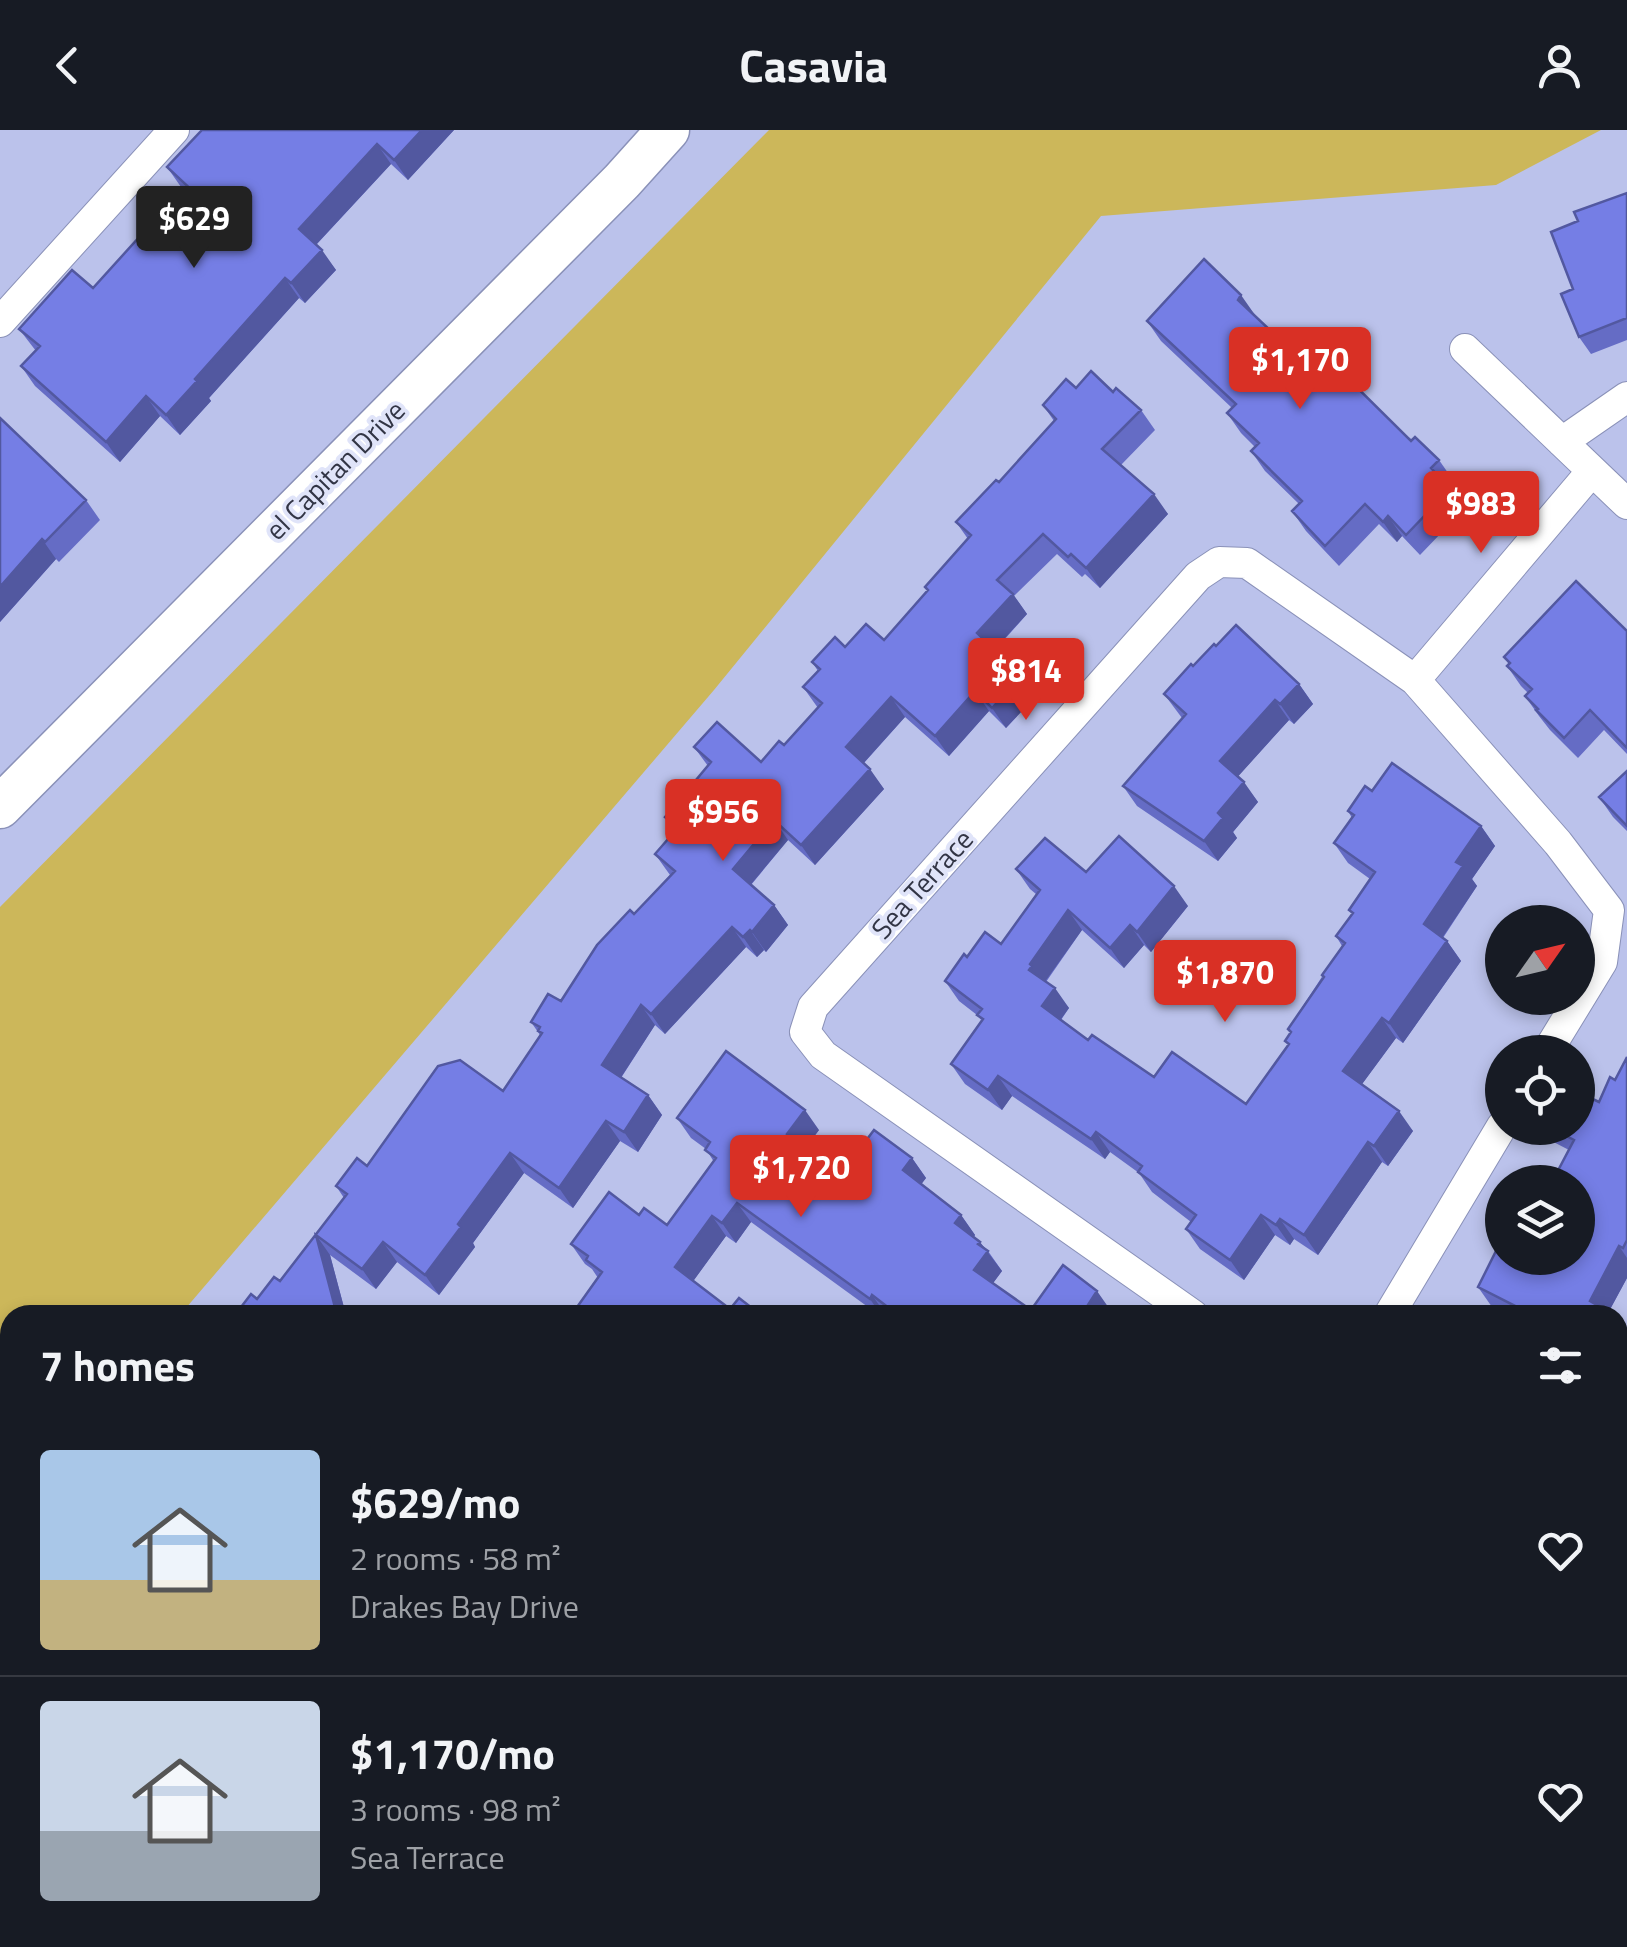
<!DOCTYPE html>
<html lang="en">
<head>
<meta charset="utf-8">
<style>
	:root { --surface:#171b24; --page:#20242c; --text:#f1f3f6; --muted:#9ea1a6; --line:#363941; --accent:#d93025 }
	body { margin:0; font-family:"Titillium Web",sans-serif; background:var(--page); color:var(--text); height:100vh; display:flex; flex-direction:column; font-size:38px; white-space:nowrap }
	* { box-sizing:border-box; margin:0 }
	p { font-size:32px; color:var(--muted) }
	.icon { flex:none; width:55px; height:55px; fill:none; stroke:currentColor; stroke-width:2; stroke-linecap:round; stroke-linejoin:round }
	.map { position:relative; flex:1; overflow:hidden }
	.panel { position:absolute; left:0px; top:1175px; width:1628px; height:642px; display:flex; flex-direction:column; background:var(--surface); border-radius:30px 30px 0 0; box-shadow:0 5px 15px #0003 }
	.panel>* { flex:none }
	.needle { width:65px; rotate:56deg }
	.tools { position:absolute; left:1485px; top:775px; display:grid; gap:20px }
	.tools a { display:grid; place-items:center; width:110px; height:110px; border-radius:50%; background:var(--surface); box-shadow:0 5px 15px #0003; font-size:50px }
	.price { position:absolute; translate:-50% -85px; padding:0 22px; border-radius:10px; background:var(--accent); color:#fff; font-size:32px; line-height:65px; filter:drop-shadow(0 2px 5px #0008) }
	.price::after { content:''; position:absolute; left:50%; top:60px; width:30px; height:22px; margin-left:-15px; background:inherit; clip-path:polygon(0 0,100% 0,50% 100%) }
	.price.active { background:#222; color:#fff }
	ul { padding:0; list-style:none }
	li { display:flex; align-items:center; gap:30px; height:250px; padding:0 40px }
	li+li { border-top:2px solid var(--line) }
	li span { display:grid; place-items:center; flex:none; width:280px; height:200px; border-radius:10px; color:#555 }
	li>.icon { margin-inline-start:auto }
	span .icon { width:120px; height:120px; fill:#fffc; stroke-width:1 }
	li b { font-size:42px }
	h2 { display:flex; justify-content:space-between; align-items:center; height:120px; padding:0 40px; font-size:42px }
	header { display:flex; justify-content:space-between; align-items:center; height:130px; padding:0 40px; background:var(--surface); font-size:45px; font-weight:700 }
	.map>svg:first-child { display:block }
	.green { fill:#ccb75a }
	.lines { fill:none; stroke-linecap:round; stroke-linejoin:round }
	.street-casing { stroke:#8a91b8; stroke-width:32 }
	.secondary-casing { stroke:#8a91b8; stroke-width:45 }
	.street { stroke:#fff; stroke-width:30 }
	.secondary { stroke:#fff; stroke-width:42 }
	.wall { fill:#656cc5 }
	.shaded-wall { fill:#5258a0 }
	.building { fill:#757ee5; stroke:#5258a0; stroke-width:2.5 }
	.labels { text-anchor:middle; stroke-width:8; stroke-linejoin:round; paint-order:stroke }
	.street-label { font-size:28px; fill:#323545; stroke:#e0e4f9 }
</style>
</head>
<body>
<header><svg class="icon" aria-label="back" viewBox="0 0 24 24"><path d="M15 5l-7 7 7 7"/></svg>Casavia<svg class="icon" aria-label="person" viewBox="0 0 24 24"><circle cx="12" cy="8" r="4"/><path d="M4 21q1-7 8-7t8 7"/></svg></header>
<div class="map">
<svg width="1627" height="1817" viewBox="0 0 1627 1817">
	<rect width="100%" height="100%" fill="#bbc2eb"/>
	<path class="green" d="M 769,0 L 1601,0 L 1496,55 L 1101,86 L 714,560 L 180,1185 L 10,1185 L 10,1385 L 0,1396 L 0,777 Z"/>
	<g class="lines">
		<defs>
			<path id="street" d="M 0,192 L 174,0
				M 1465,219 L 1627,374
				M 1562,312 L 1627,267
				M 1415,550 L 1592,341
				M 1193,1185 L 823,925 L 805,902 L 813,877 L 1198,446 L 1219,432 L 1247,433 L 1415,550 L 1558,713 L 1609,780 L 1602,832 L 1547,922
				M 1389,1185 L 1502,996"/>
			<path id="secondary" d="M 0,677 L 622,51 L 668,0
				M 1618,1492 L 1627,1474
				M 1453,1817 L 1457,1808"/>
		</defs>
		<use href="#street" class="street-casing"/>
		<use href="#secondary" class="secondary-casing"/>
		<use href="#street" class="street"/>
		<use href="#secondary" class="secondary"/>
	</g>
	<path class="wall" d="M 232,0 L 454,0 L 408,50 L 391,34 L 316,115 L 336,140 L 305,173 L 299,168 L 209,268 L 211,271 L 180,305 L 160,286 L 120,332 L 35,256 L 21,236 L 36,221 L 19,199 L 93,158 L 152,113 L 192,68 L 181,57 L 167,37 Z
		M 1627,63 L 1627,210 L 1591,224 L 1579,207 L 1573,159 L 1578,91 Z
		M 1255,186 L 1289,218 L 1439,330 L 1453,350 L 1448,355 L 1462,376 L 1442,397 L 1444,400 L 1420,425 L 1402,406 L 1397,412 L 1379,394 L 1339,436 L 1306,401 L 1292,381 L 1299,374 L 1265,341 L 1251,321 L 1255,317 L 1241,303 L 1227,283 L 1232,278 L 1161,211 L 1147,191 Z
		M 1076,258 L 1113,262 L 1141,280 L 1155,300 L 1121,335 L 1168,384 L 1100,458 L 1085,444 L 1082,447 L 1057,424 L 1014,466 L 1027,484 L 995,520 L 1036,566 L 1006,598 L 989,581 L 949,626 L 905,587 L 864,633 L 884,659 L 815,735 L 788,710 L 751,755 L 774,775 L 788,795 L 766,822 L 764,820 L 757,827 L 746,817 L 665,904 L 655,895 L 621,948 L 648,965 L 662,985 L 638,1022 L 620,1011 L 573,1078 L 524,1043 L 473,1113 L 475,1117 L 439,1165 L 397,1132 L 376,1159 L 330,1125 L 346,1185 L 235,1185 L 280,1151 L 344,1068 L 336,1056 L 367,1036 L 503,961 L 540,905 L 531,892 L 561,871 L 634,784 L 670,745 L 655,724 L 674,702 L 665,687 L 708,636 L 694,617 L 761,632 L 784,615 L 818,578 L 803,557 L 818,541 L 812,532 L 845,517 L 884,510 L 928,460 L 968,409 L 956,392 L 999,352 L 1054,291 L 1043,275 Z
		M 0,288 L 86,370 L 100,390 L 59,432 L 56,429 L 0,492 Z
		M 1627,501 L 1627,624 L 1604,600 L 1578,628 L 1550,600 L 1539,586 L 1525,566 L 1528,563 L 1521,556 L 1507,536 L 1509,534 L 1504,527 Z
		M 1216,516 L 1299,554 L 1313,574 L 1294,594 L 1289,590 L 1238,646 L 1258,672 L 1233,702 L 1237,708 L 1218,731 L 1137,676 L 1123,656 L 1182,588 L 1164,564 Z
		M 1627,641 L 1627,701 L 1613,687 L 1599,667 Z
		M 1372,661 L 1481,696 L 1495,716 L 1472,749 L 1477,756 L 1443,808 L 1447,811 L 1461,831 L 1403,913 L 1396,908 L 1362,954 L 1413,1001 L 1388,1036 L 1382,1032 L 1318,1125 L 1294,1109 L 1290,1115 L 1275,1105 L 1244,1150 L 1200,1119 L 1186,1099 L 1191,1092 L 1152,1062 L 1139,1043 L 1110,1022 L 1105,1029 L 1012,966 L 1002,980 L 965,954 L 951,934 L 982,891 L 977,885 L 959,871 L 945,851 L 967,827 L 1001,814 L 1036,764 L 1030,759 L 1016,739 L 1086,742 L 1188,776 L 1151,822 L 1144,815 L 1124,838 L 1082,800 L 1046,852 L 1069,878 L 1061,890 L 1088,910 L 1154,947 L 1246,974 L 1288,915 L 1285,911 L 1291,903 L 1288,899 L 1342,816 L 1336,806 L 1352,784 L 1349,780 L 1370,749 L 1348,733 L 1334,713 L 1352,688 L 1348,681 Z
		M 1627,927 L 1627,1148 L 1607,1185 L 1508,1185 L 1492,1177 L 1478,1157 L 1502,1128 L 1578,1128 L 1569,1020 L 1540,1005 L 1536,998 L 1578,998 L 1615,950 Z
		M 677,988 L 819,1000 L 805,1018 L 840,1045 L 912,1028 L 926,1048 L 921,1054 L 961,1085 L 975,1105 L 974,1107 L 988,1121 L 1002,1141 L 993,1153 L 1031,1180 L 1111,1181 L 1108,1185 L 879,1185 L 751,1092 L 736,1113 L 726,1106 L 693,1151 L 730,1179 L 761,1185 L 579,1185 L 575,1180 L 598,1148 L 592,1139 L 585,1134 L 571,1114 L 639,1085 L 667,1095 L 714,1032 L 706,1019 L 691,1008 Z
		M 0,1444 L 10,1447 L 10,1560 L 3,1551 L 0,1550 Z
		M 0,1659 L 10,1661 L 10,1779 L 0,1776 Z
		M 76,1808 L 121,1808 L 119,1817 L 110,1817 Z
		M 1133,1808 L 1271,1808 L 1269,1817 L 1173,1817 Z"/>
	<path class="shaded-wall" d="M 422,0 L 454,0 L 408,50 L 394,30 Z
		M 377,14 L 391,34 L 313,118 L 299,99 Z
		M 322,120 L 336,140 L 305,173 L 291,153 Z
		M 285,148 L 299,168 L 209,268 L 211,271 L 180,305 L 166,285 L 195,249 Z
		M 1241,165 L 1255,185 L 1238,170 Z
		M 146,266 L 160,286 L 120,332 L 106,312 Z
		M 1154,364 L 1168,384 L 1100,458 L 1086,438 Z
		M 1388,386 L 1402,406 L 1397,412 L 1383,392 Z
		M 42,409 L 56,429 L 0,492 L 0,457 Z
		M 1013,464 L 1027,484 L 991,523 L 977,503 Z
		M 1022,546 L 1036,566 L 1006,598 L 992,578 Z
		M 1299,554 L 1313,574 L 1294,594 L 1280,574 Z
		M 975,561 L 989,581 L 949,626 L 935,606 Z
		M 891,567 L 905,587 L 860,637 L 846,617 Z
		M 1275,570 L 1289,590 L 1234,651 L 1220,631 Z
		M 870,639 L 884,659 L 815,735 L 801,715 Z
		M 1244,652 L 1258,672 L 1233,702 L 1237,708 L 1218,731 L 1204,711 L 1218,683 Z
		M 774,690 L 788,710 L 747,759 L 733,739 Z
		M 1481,696 L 1495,716 L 1472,749 L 1477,756 L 1438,814 L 1424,794 L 1456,732 Z
		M 1174,756 L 1188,776 L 1151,822 L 1137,802 Z
		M 774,775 L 788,795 L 766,822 L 752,802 Z
		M 1068,780 L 1082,800 L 1044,853 L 1029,840 L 1030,834 Z
		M 1130,795 L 1144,815 L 1124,838 L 1110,818 Z
		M 732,797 L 746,817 L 665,904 L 651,884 Z
		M 750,800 L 764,820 L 757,827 L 743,807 Z
		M 1447,811 L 1461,831 L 1403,913 L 1389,893 Z
		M 1055,858 L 1069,878 L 1056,896 L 1042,876 Z
		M 641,875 L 655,895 L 616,955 L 602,935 Z
		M 1382,888 L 1396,908 L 1357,961 L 1343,941 Z
		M 998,946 L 1012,966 L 1002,980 L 988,960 Z
		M 648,965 L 662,985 L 638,1022 L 624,1002 Z
		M 805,980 L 819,1000 L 801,1024 L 787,1004 Z
		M 1399,981 L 1413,1001 L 1388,1036 L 1374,1016 Z
		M 606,991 L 620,1011 L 573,1078 L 559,1058 Z
		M 1096,1002 L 1110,1022 L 1105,1029 L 1091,1009 Z
		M 1368,1012 L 1382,1032 L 1318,1125 L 1304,1105 Z
		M 510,1023 L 524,1043 L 473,1113 L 475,1117 L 439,1165 L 425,1145 L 458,1094 Z
		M 912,1028 L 926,1048 L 917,1060 L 903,1040 Z
		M 737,1073 L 751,1092 L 736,1113 L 722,1093 Z
		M 961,1085 L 975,1105 L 969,1113 L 955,1093 Z
		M 1261,1085 L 1275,1105 L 1244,1150 L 1230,1130 Z
		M 712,1086 L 726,1106 L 689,1157 L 675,1137 Z
		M 1280,1089 L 1294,1109 L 1290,1115 L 1276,1095 Z
		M 316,1105 L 330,1125 L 346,1185 L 337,1185 Z
		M 383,1112 L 397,1132 L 376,1159 L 362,1139 Z
		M 980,1112 L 1002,1141 L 988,1160 L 974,1140 Z
		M 1619,1116 L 1627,1128 L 1627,1148 L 1607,1185 L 1598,1185 L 1590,1171 Z
		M 1097,1161 L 1111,1181 L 1108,1185 L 1091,1185 L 1086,1178 Z
		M 872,1165 L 886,1185 L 881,1185 L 870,1169 Z
		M 110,1808 L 121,1808 L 119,1817 L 116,1817 Z
		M 590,1808 L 595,1808 L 602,1817 L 589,1813 Z
		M 1252,1808 L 1271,1808 L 1269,1817 L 1250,1817 Z"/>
	<path class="building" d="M 202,0 L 422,0 L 394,30 L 377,14 L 299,99 L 322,120 L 291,153 L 285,148 L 195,249 L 197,251 L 166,285 L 146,266 L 106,312 L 21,236 L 40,216 L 19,199 L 72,140 L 93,158 L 142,104 L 152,113 L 196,64 L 167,37 Z
		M 1627,63 L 1627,188 L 1579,207 L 1561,164 L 1573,159 L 1551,102 L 1578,91 L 1574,82 Z
		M 1204,129 L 1241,165 L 1238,170 L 1289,218 L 1300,206 L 1304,209 L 1306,207 L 1411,311 L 1415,307 L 1439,330 L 1431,338 L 1448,356 L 1427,377 L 1430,380 L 1406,405 L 1388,386 L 1383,392 L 1365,374 L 1325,416 L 1292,381 L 1302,371 L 1251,321 L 1259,313 L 1227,283 L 1236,274 L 1147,191 Z
		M 1091,241 L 1113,262 L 1116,258 L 1141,280 L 1102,319 L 1154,364 L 1086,438 L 1071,424 L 1068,427 L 1043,404 L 997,450 L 1013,464 L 977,503 L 1022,546 L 992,578 L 975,561 L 935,606 L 891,567 L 846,617 L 870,639 L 801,715 L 774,690 L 733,739 L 774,775 L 752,802 L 750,800 L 743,807 L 732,797 L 651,884 L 641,875 L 602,935 L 648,965 L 624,1002 L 606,991 L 559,1058 L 510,1023 L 458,1094 L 461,1097 L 425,1145 L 383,1112 L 362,1139 L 316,1105 L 337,1185 L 235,1185 L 251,1164 L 257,1169 L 274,1147 L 280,1151 L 347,1064 L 336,1056 L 357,1028 L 367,1036 L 438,936 L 460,930 L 503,961 L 542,903 L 538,901 L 540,897 L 531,892 L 548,864 L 561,871 L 597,815 L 630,780 L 634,784 L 675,741 L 655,724 L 675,701 L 671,698 L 674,695 L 665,687 L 711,632 L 694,617 L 717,592 L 761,632 L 779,611 L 784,615 L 822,573 L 803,557 L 820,539 L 812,532 L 835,507 L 845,517 L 866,494 L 884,510 L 928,460 L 925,457 L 971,405 L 956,392 L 996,350 L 999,352 L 1056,289 L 1043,275 L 1066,249 L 1076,258 Z
		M 0,288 L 86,370 L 45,412 L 42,409 L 0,457 Z
		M 1576,451 L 1627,501 L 1627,618 L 1590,580 L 1564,608 L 1536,580 L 1538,579 L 1525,566 L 1532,559 L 1507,536 L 1510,533 L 1504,527 Z
		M 1236,495 L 1299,554 L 1280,574 L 1275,570 L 1220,631 L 1244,652 L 1218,683 L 1223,688 L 1204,711 L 1123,656 L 1186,584 L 1164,564 L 1191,534 L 1193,536 L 1214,514 L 1216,516 Z
		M 1392,633 L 1481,696 L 1456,732 L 1463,736 L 1424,794 L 1447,811 L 1389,893 L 1382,888 L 1343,941 L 1399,981 L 1374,1016 L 1368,1012 L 1304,1105 L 1280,1089 L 1276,1095 L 1261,1085 L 1230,1130 L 1186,1099 L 1196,1085 L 1138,1042 L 1142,1036 L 1096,1002 L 1091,1009 L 998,946 L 988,960 L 951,934 L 983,889 L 977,885 L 982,879 L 945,851 L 964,824 L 967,827 L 985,802 L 1001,814 L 1040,760 L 1016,739 L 1045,708 L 1086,742 L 1119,706 L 1174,756 L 1137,802 L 1130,795 L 1110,818 L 1068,780 L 1030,834 L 1032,836 L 1029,840 L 1055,858 L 1042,876 L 1088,910 L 1092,905 L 1154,947 L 1172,922 L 1246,974 L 1289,914 L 1285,911 L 1291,902 L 1288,899 L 1324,847 L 1322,845 L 1345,813 L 1336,806 L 1353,783 L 1349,780 L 1375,742 L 1334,713 L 1354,685 L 1348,681 L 1365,656 L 1372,661 Z
		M 1627,641 L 1627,696 L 1599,667 Z
		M 726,921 L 805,980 L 787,1004 L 840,1045 L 874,1000 L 912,1028 L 903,1040 L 961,1085 L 955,1093 L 980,1112 L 978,1114 L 988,1121 L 974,1140 L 1031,1180 L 1063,1135 L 1097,1161 L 1086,1178 L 1095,1185 L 898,1185 L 872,1165 L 870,1169 L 737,1073 L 722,1093 L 712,1086 L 675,1137 L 730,1179 L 739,1168 L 761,1185 L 582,1185 L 575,1180 L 602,1142 L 586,1130 L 588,1126 L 571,1114 L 609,1062 L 639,1085 L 644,1078 L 667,1095 L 716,1028 L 705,1020 L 710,1012 L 677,988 Z
		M 1627,927 L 1627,1110 L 1623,1118 L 1619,1116 L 1590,1171 L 1602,1178 L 1598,1185 L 1526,1185 L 1527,1182 L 1478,1157 L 1498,1117 L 1502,1119 L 1502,1128 L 1578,1128 L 1578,1052 L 1552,1052 L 1574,1010 L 1551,998 L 1578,998 L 1578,962 L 1599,972 L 1610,947 L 1615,950 Z
		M 0,1444 L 10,1447 L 10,1544 L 0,1541 Z
		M 0,1659 L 10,1661 L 10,1762 L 0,1760 Z
		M 194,1808 L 590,1808 L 589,1813 L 604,1817 L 191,1817 Z
		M 1192,1808 L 1252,1808 L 1250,1817 L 1242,1817 L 1222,1812 L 1221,1817 L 1210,1817 L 1191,1812 Z"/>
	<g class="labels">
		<g class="street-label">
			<text transform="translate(335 340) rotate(-45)" y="10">el Capitan Drive</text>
			<text transform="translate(922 754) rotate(-48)" y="10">Sea Terrace</text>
		</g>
	</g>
</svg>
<div class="tools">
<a><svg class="needle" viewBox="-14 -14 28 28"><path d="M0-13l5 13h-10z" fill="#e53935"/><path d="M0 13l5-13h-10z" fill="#9ea1a6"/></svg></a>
<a><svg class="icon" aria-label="locate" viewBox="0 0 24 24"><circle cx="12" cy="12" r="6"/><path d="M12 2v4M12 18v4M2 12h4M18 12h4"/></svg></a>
<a><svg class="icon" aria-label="layers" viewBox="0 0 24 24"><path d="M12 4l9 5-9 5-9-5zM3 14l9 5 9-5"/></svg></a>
</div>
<b class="price active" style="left:194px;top:141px">$629</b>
<b class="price" style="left:1300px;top:282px">$1,170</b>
<b class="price" style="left:1481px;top:426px">$983</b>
<b class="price" style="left:1026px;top:593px">$814</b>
<b class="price" style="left:723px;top:734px">$956</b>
<b class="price" style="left:1225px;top:895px">$1,870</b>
<b class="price" style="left:801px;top:1090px">$1,720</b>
<section class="panel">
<h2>7 homes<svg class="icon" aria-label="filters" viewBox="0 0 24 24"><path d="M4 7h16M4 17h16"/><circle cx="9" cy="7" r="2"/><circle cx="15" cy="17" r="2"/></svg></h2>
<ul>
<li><span style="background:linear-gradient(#a9c7e8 65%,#c2b280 0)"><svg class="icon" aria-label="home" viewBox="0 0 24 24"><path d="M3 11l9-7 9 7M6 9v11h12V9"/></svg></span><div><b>$629/mo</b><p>2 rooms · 58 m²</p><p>Drakes Bay Drive</p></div><svg class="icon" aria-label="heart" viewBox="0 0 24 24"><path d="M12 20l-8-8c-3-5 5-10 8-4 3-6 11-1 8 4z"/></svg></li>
<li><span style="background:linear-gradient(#c9d6e8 65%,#9aa5b1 0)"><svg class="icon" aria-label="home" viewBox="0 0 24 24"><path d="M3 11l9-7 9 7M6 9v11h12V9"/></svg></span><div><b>$1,170/mo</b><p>3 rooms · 98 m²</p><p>Sea Terrace</p></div><svg class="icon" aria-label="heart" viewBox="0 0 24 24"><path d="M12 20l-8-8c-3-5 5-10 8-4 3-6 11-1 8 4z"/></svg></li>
</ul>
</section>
</div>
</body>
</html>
